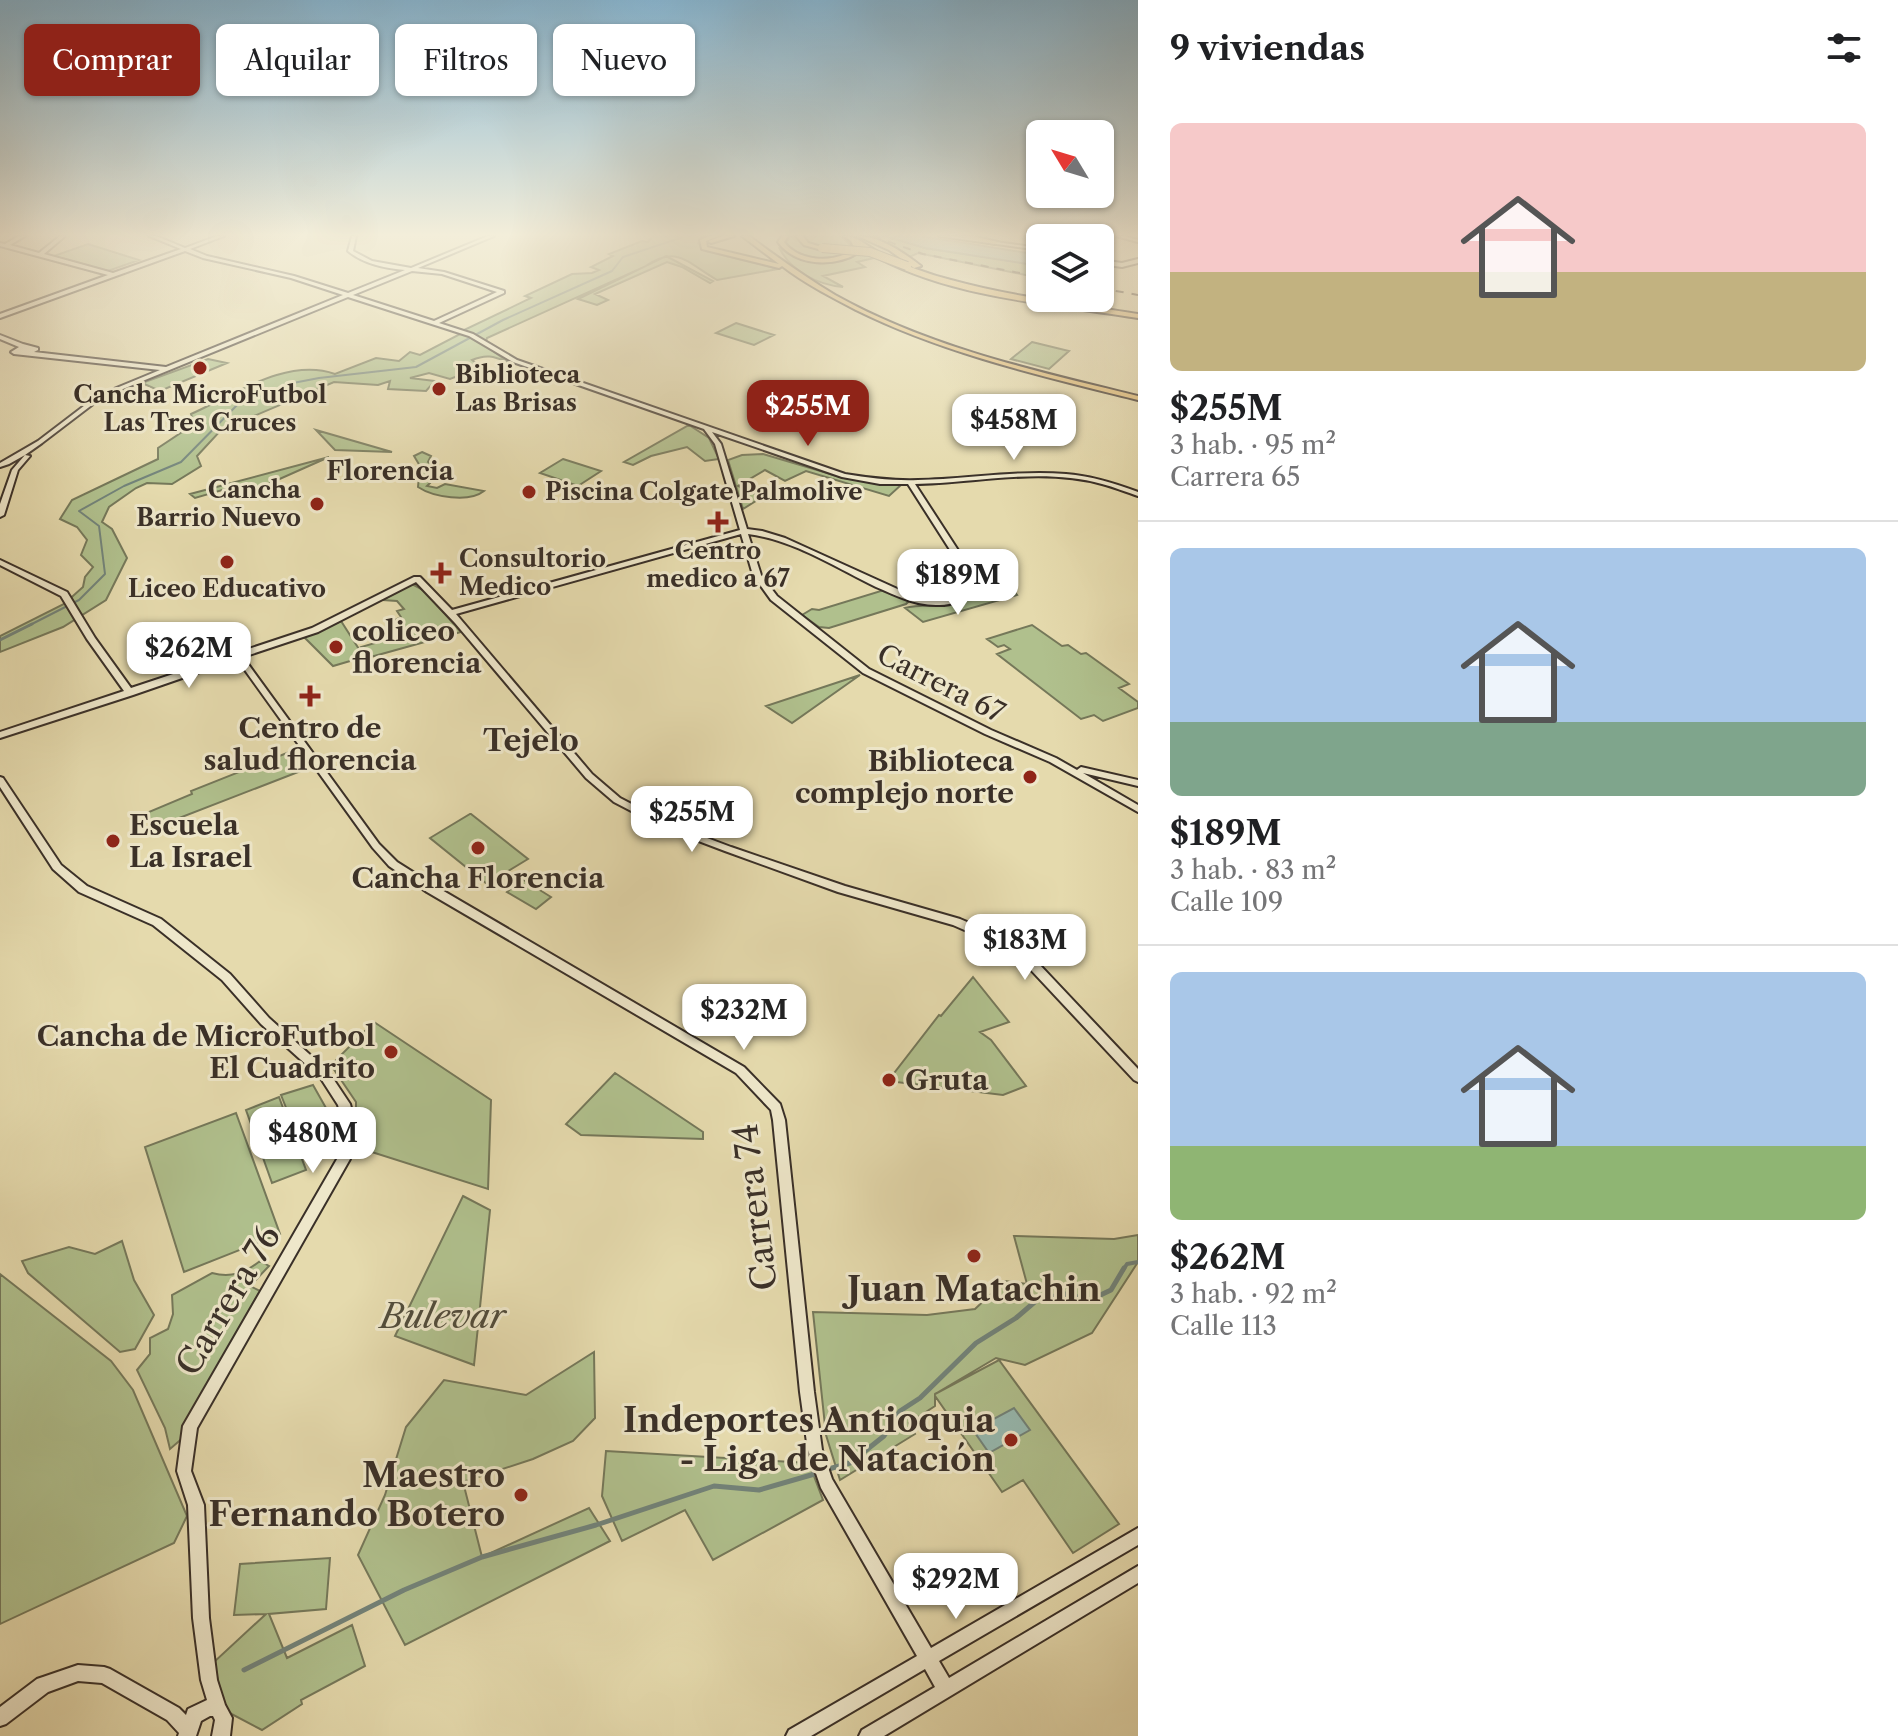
<!DOCTYPE html>
<html lang="es">
<head>
<meta charset="utf-8">
<style>
	:root { --surface:#fff; --page:#f6f6f6; --text:#202124; --muted:#757577; --line:#e0e0e0; --accent:#8f2418 }
	body { margin:0; font-family:"Libre Caslon Text",serif; background:var(--page); color:var(--text); height:100vh; display:flex; flex-direction:column; font-size:30px; white-space:nowrap }
	* { box-sizing:border-box; margin:0 }
	p { font-size:26px; color:var(--muted) }
	.icon { flex:none; width:44px; height:44px; fill:none; stroke:currentColor; stroke-width:2; stroke-linecap:round; stroke-linejoin:round }
	.map { position:relative; flex:1; overflow:hidden }
	.side { display:flex; flex-direction:column; background:var(--surface); width:760px }
	.side>* { flex:none }
	.hud { position:absolute; left:24px; top:24px; width:760px; height:72px; display:flex; gap:16px }
	.needle { width:52px; rotate:308deg }
	.controls { position:absolute; left:1026px; top:120px; display:grid; gap:16px }
	.controls a { display:grid; place-items:center; width:88px; height:88px; border-radius:12px; background:var(--surface); box-shadow:0 2px 6px #0004; font-size:40px }
	.price { position:absolute; translate:-50% -68px; padding:0 18px; border-radius:16px; background:#fff; color:#222; font-size:26px; line-height:52px; filter:drop-shadow(0 2px 4px #0008) }
	.price::after { content:''; position:absolute; left:50%; top:48px; width:24px; height:18px; margin-left:-12px; background:inherit; clip-path:polygon(0 0,100% 0,50% 100%) }
	.price.on { background:var(--accent); color:#fff }
	ul { padding:0; list-style:none }
	li { display:grid; align-content:center; gap:16px; height:424px; padding:0 32px }
	li+li { border-top:2px solid var(--line) }
	li span { display:grid; place-items:center; height:248px; border-radius:12px; color:#555 }
	li>.icon { margin-inline-start:auto }
	span .icon { width:144px; height:144px; fill:#fffc; stroke-width:1 }
	li b { font-size:34px }
	h2 { display:flex; justify-content:space-between; align-items:center; height:96px; padding:0 32px; font-size:34px }
	.pill { padding:0 28px; border-radius:12px; background:var(--surface); box-shadow:0 2px 6px #0004; font-size:28px; line-height:72px }
	.pill.on { background:var(--accent); color:#fff }
	main { display:flex; flex:1; min-height:0 }
	.map>svg:first-child { display:block }
	.green { fill:#b0c08d; stroke:#75785a; stroke-width:2 }
	.water { fill:#97bab1; stroke:#72837a; stroke-width:2 }
	.lines { fill:none; stroke-linecap:round; stroke-linejoin:round }
	.stream-far3 { stroke:#72837a; stroke-width:2 }
	.stream-far2 { stroke:#72837a; stroke-width:3 }
	.stream-far1 { stroke:#72837a; stroke-width:4 }
	.stream { stroke:#72837a; stroke-width:5 }
	.secondary-casing { stroke:#3a3028; stroke-width:4 }
	.primary-casing { stroke:#3a3028; stroke-width:4 }
	.highway-casing { stroke:#3a3028; stroke-width:4 }
	.secondary { fill:#eee7ca; fill-rule:evenodd }
	.primary { fill:#e2bd76; fill-rule:evenodd }
	.highway { fill:#e2bd76; fill-rule:evenodd }
	.rail { stroke:#3a3028; stroke-width:2; stroke-dasharray:8 8; stroke-linecap:butt }
	.highway-bridge-casing { stroke:#3a3028; stroke-width:10; stroke-linecap:butt }
	.highway-bridge { stroke:#e2bd76; stroke-width:8 }
	.poi-dot { fill:#8f2418; stroke:#eee7ca; stroke-width:3 }
	.labels { text-anchor:middle; stroke-width:6; stroke-linejoin:round; paint-order:stroke }
	.far-poi-label { font-size:24px; font-weight:bold; fill:#3a3028; stroke:#eee7ca; text-anchor:start }
	.far-neighbourhood-label { font-size:26px; font-weight:bold; fill:#3a3028; stroke:#eee7ca }
	.poi-label { font-size:28px; font-weight:bold; fill:#3a3028; stroke:#eee7ca; text-anchor:start }
	.street-label { font-size:28px; fill:#3a3028; stroke:#eee7ca }
	.neighbourhood-label { font-size:30px; font-weight:bold; fill:#3a3028; stroke:#eee7ca }
	.near-street-label { font-size:34px; fill:#3a3028; stroke:#eee7ca }
	.near-poi-label { font-size:34px; font-weight:bold; fill:#3a3028; stroke:#eee7ca; text-anchor:end }
	.near-park-label { font-size:34px; font-style:italic; fill:#524d3c; stroke:#eee7ca }
</style>
</head>
<body>
<main>
<div class="map">
<svg width="1138" height="1736" viewBox="0 0 1138 1736">
	<rect width="100%" height="100%" fill="#e5daad"/>
	<filter id="stains"><feTurbulence type="fractalNoise" baseFrequency=".0025" numOctaves="4"/><feColorMatrix values="0 0 0 0 .2 0 0 0 0 .09 0 0 0 0 .02 0 0 0 .5 -.17"/></filter>
	<radialGradient id="worn" r=".72"><stop offset=".6" stop-color="#630" stop-opacity="0"/><stop offset="1" stop-color="#630" stop-opacity=".3"/></radialGradient>
	<path class="green" d="M 653,236 L 706,236 L 698,243 L 706,251 L 778,269 L 717,280 C 686,262 677,244 644,267 L 487,338 L 485,345 L 508,362 C 493,356 486,354 472,360 L 481,367 L 450,379 L 429,373 L 410,378 L 435,381 L 426,391 L 388,389 L 390,381 L 378,385 L 334,382 L 221,430 L 197,456 L 201,466 L 172,484 L 147,483 L 136,488 L 109,507 L 102,522 L 112,529 L 127,558 L 106,600 L 63,627 L 0,652 L 0,636 L 64,604 L 83,587 L 85,577 L 93,567 L 81,555 L 87,540 L 77,527 L 60,519 L 72,500 L 158,459 L 158,448 L 194,424 L 191,414 C 234,395 287,357 335,374 L 376,358 L 399,361 L 410,352 L 420,355 L 466,331 L 464,330 L 531,298 L 525,296 L 572,274 L 592,273 L 599,270 L 591,267 L 613,256 L 609,254 L 642,241 L 648,242 Z
		M 791,236 L 797,236 L 801,242 L 815,247 L 802,236 L 841,236 L 855,249 C 837,268 803,257 784,245 Z
		M 865,236 L 885,236 L 925,248 L 1032,264 L 1040,266 L 1040,278 L 918,253 L 909,257 L 914,260 L 911,261 Z
		M 88,244 L 139,260 L 108,271 L 54,256 Z
		M 779,247 C 797,262 845,269 862,250 L 874,258 L 857,262 L 865,267 L 823,276 L 843,287 C 818,285 790,271 779,247 Z
		M 666,256 L 713,281 L 710,283 L 682,267 L 667,262 L 595,294 L 608,300 L 597,305 L 578,299 Z
		M 736,323 L 774,335 L 754,345 L 716,333 Z
		M 1032,342 L 1069,351 L 1049,369 L 1011,359 Z
		M 208,359 L 227,363 L 160,391 L 142,383 Z
		M 689,425 L 709,438 L 719,459 L 705,461 L 687,447 L 651,456 L 633,465 L 624,462 Z
		M 316,430 L 392,452 L 335,450 Z
		M 422,452 L 431,456 L 428,462 L 439,469 L 428,477 L 433,480 L 427,486 L 437,488 L 445,484 L 484,491 C 469,503 433,497 418,487 L 420,466 L 414,456 Z
		M 763,454 L 844,478 L 901,485 L 889,496 L 806,471 L 785,481 L 765,470 L 738,486 L 762,497 L 743,509 L 728,460 L 742,455 Z
		M 329,457 L 246,494 L 236,486 L 195,498 L 190,494 Z
		M 563,459 L 601,471 L 578,486 L 540,473 Z
		M 412,584 L 425,591 L 461,632 L 367,658 L 361,647 L 406,634 L 395,620 L 401,617 L 397,611 L 404,609 L 397,601 L 382,600 Z
		M 1011,587 L 1017,595 L 923,622 L 905,608 C 928,601 963,614 977,588 Z
		M 884,590 L 909,601 L 906,604 L 829,628 L 819,627 L 802,615 L 812,609 L 819,610 Z
		M 341,621 L 364,657 L 333,666 L 304,637 Z
		M 1032,625 L 1062,646 L 1068,645 L 1081,654 L 1086,653 L 1129,684 L 1119,688 L 1138,702 L 1138,708 L 1103,721 L 1094,715 L 1081,719 L 997,654 L 1010,649 L 1004,645 L 998,647 L 987,639 Z
		M 860,675 L 792,723 L 766,706 Z
		M 297,749 L 311,767 L 156,827 L 144,814 L 192,794 L 191,791 Z
		M 470,814 L 471,814 L 528,859 L 487,884 L 430,838 Z
		M 522,879 L 551,897 L 536,909 L 507,892 Z
		M 973,977 L 1009,1022 L 980,1032 L 991,1040 L 1026,1086 L 1003,1095 L 888,1081 L 939,1015 L 941,1016 Z
		M 374,1022 L 491,1100 L 488,1189 L 356,1147 L 356,1102 L 331,1065 Z
		M 615,1073 L 703,1132 L 703,1139 L 581,1135 L 566,1124 Z
		M 313,1085 L 326,1108 L 326,1147 L 304,1153 L 281,1095 Z
		M 279,1097 L 306,1170 L 272,1183 L 246,1110 Z
		M 236,1113 L 280,1234 L 184,1272 L 145,1147 Z
		M 463,1196 L 490,1210 L 474,1365 L 395,1336 Z
		M 1138,1235 L 1138,1262 L 1092,1333 L 1025,1365 L 996,1358 L 935,1394 L 999,1360 L 1119,1524 L 1073,1553 L 1023,1480 L 1002,1492 L 935,1396 L 935,1406 L 909,1423 L 915,1434 L 840,1480 L 826,1435 L 813,1312 L 927,1315 L 975,1309 L 1005,1281 L 1027,1284 L 1014,1236 L 1114,1239 Z
		M 122,1241 L 134,1280 L 154,1315 L 135,1349 L 120,1352 L 28,1273 L 22,1261 L 69,1247 L 95,1254 Z
		M 260,1261 L 269,1266 L 250,1286 L 260,1291 L 187,1421 L 185,1436 L 170,1449 L 165,1428 L 137,1370 L 150,1354 L 150,1338 L 168,1329 L 173,1314 L 172,1295 L 212,1273 C 231,1278 245,1273 260,1261 Z
		M 0,1274 L 111,1361 L 133,1390 L 187,1516 L 174,1543 L 0,1624 Z
		M 594,1352 L 595,1418 L 573,1441 L 533,1459 L 463,1482 L 482,1557 L 589,1508 L 610,1541 L 405,1645 L 358,1555 L 385,1495 L 406,1427 L 444,1380 L 526,1395 Z
		M 606,1451 L 809,1463 L 823,1500 L 713,1560 L 685,1510 L 622,1541 L 602,1496 Z
		M 330,1558 L 326,1609 L 269,1614 L 287,1658 L 352,1625 L 365,1666 L 301,1700 L 302,1704 L 262,1730 L 224,1710 L 214,1662 L 266,1614 L 234,1615 L 240,1564 Z"/>
	<path class="water" d="M 885,236 L 920,236 L 1040,255 L 1040,266 L 925,248 Z
		M 1014,1408 L 1030,1430 L 989,1453 L 973,1430 Z"/>
	<g class="lines">
		<path class="stream-far3" d="M 28,626 L 79,600 L 105,574 L 99,526 L 79,511 L 124,486 L 181,462 L 244,398 L 264,396 L 293,383 L 319,378 L 416,367 L 503,320 L 612,271 L 623,257 L 686,236"/>
		<path class="stream-far2" d="M 0,640 L 32,624"/>
		<path class="stream-far1" d="M 1123,1270 L 1127,1264 L 1138,1262"/>
		<path class="stream" d="M 825,1470 L 850,1463 L 884,1436 L 900,1411 L 920,1398 L 976,1343 L 1016,1318 L 1037,1300 L 1065,1294 L 1090,1300 L 1111,1290 L 1124,1268
			M 244,1670 L 404,1590 L 482,1557 L 596,1525 L 714,1486 L 759,1490 L 818,1473"/>
		<defs>
			<path id="secondary" d="M 19,236 L 25,236 L 10,245 L 39,253 L 60,236 L 65,236 L 44,254 L 113,273 L 181,249 L 149,236 L 156,236 L 185,248 L 217,236 L 224,236 L 190,249 L 207,256 L 294,276 L 348,293 L 405,270 C 384,268 364,264 348,251 L 352,236 L 356,236 L 353,251 L 372,261 L 411,268 L 488,236 L 494,236 L 418,268 L 444,272 L 504,291 L 504,293 L 439,323 L 473,334 L 517,360 L 845,474 C 870,478 894,481 918,480 C 968,479 1017,470 1066,474 C 1092,476 1114,483 1138,492 L 1138,496 C 1126,492 1114,487 1102,484 C 1042,467 976,483 915,484 L 976,578 L 975,589 C 964,600 951,606 936,605 C 914,605 895,595 876,587 C 835,567 794,540 748,534 L 761,575 L 777,596 L 869,669 L 991,730 L 1056,758 L 1077,770 L 1081,767 L 1138,780 L 1138,786 L 1083,773 L 1138,805 L 1138,812 L 1050,762 L 985,734 L 863,673 L 771,600 L 753,575 L 741,534 L 456,614 L 592,774 L 620,798 L 670,824 L 731,847 L 845,886 L 960,919 L 1000,936 L 1039,964 L 1138,1069 L 1138,1082 L 1134,1080 L 1031,970 L 992,942 L 953,925 L 838,892 L 725,851 L 664,828 L 614,802 L 586,778 L 455,623 L 416,582 L 318,632 L 243,657 L 379,844 L 397,862 L 435,886 L 744,1067 L 780,1104 L 785,1120 L 814,1392 L 822,1450 L 832,1479 L 931,1648 L 1138,1528 L 1138,1545 L 939,1661 L 949,1678 L 1138,1566 L 1138,1583 L 884,1736 L 859,1736 L 862,1730 L 935,1687 L 925,1669 L 811,1736 L 786,1736 L 789,1730 L 917,1656 L 821,1488 L 808,1450 L 800,1392 L 773,1120 L 771,1110 L 736,1073 L 427,892 L 389,866 L 373,848 L 237,659 L 133,695 L 0,738 L 0,732 L 124,691 L 87,639 L 61,596 L 0,565 L 0,560 L 67,592 L 95,638 L 131,688 L 312,628 L 414,577 L 420,577 L 452,610 L 740,530 L 715,444 L 704,429 L 513,362 L 469,336 L 348,297 L 101,398 L 42,443 L 25,455 L 30,456 L 18,470 L 4,515 L 0,517 L 0,504 L 12,470 L 25,455 L 9,464 L 0,467 L 0,463 L 38,441 L 97,396 L 160,370 L 14,354 L 11,352 L 19,347 L 0,339 L 0,335 L 23,344 L 38,348 L 38,350 L 34,352 L 166,367 L 343,295 L 291,278 L 203,258 L 185,251 L 0,318 L 0,314 L 108,275 L 0,246 L 0,243 L 5,244 ZM 412,271 L 442,274 L 497,292 L 434,321 L 353,295 ZM 712,432 L 842,477 L 880,484 L 908,484 L 968,578 L 967,588 C 951,602 934,602 915,597 L 785,538 L 762,531 L 747,529 L 721,444 Z
				M 939,236 L 953,236 L 1040,248 L 1040,250 Z
				M 1116,236 L 1124,236 L 1138,240 L 1138,242 Z
				M 1138,259 L 1138,263 L 1122,267 L 1100,264 L 1100,260 L 1122,263 Z
				M 0,777 L 3,778 L 61,865 L 87,886 L 161,919 L 230,974 L 269,1018 L 328,1071 L 350,1104 L 356,1127 L 350,1159 L 197,1428 L 191,1471 L 204,1505 L 209,1618 L 217,1680 L 225,1705 L 232,1718 L 230,1736 L 212,1736 L 215,1720 L 213,1716 L 210,1716 L 201,1721 L 196,1736 L 178,1736 L 179,1733 L 167,1720 L 102,1683 L 78,1681 L 48,1692 L 6,1724 L 0,1726 L 0,1707 L 37,1679 L 43,1677 L 78,1665 L 104,1667 L 110,1669 L 179,1708 L 186,1715 L 188,1709 L 207,1700 L 201,1680 L 193,1618 L 188,1505 L 177,1471 L 183,1426 L 340,1154 L 344,1127 L 338,1105 L 320,1077 L 261,1024 L 222,980 L 153,925 L 79,892 L 53,869 L 0,787 Z"/>
			<path id="primary" d="M 709,236 L 718,236 L 706,241 L 707,247 L 779,264 L 742,236 L 749,236 C 777,257 805,277 835,295 C 928,347 1035,371 1138,396 L 1138,400 C 1042,376 945,354 856,310 C 831,297 804,283 782,266 L 779,268 L 702,249 L 700,240 Z
				M 724,236 L 734,236 L 711,243 L 708,241 Z"/>
			<path id="highway" d="M 782,236 L 788,236 L 784,242 C 800,263 835,263 855,249 L 851,241 L 844,236 C 858,236 869,248 882,254 C 904,265 927,274 951,280 C 1012,297 1076,304 1138,314 L 1138,318 C 1046,303 942,298 861,248 L 861,251 C 836,268 796,267 778,242 Z
				M 796,236 L 803,236 L 808,243 L 825,248 L 822,250 L 804,245 Z
				M 858,236 C 880,236 904,253 921,266 L 914,268 L 889,250 Z
				M 957,236 L 972,236 L 998,242 L 995,244 Z"/>
		</defs>
		<use href="#secondary" class="secondary-casing"/>
		<use href="#primary" class="primary-casing"/>
		<use href="#highway" class="highway-casing"/>
		<use href="#secondary" class="secondary"/>
		<use href="#primary" class="primary"/>
		<use href="#highway" class="highway"/>
		<path class="rail" d="M 873,236 L 923,254 L 1040,277
			M 1100,288 L 1138,295"/>
		<defs>
			<path id="highway-bridge" d="M 822,248 L 870,252 L 907,266"/>
		</defs>
		<use href="#highway-bridge" class="highway-bridge-casing"/>
		<use href="#highway-bridge" class="highway-bridge"/>
	</g>
	<linearGradient id="sky" x2="0" y2="1"><stop stop-color="#87b6d2"/><stop offset="0.49" stop-color="#f3eeda"/><stop offset="1" stop-color="#f3eeda" stop-opacity="0"/></linearGradient>
	<rect width="1138" height="479" fill="url(#sky)"/>
	<g class="poi-dot">
		<circle cx="200" cy="368" r="8"/>
		<circle cx="439" cy="389" r="8"/>
		<circle cx="529" cy="492" r="8"/>
		<circle cx="317" cy="504" r="8"/>
		<path d="M714 510h8v8h8v8h-8v8h-8v-8h-8v-8h8z"/>
		<circle cx="227" cy="562" r="8"/>
		<path d="M437 561h8v8h8v8h-8v8h-8v-8h-8v-8h8z"/>
		<circle cx="336" cy="647" r="8"/>
		<path d="M306 684h8v8h8v8h-8v8h-8v-8h-8v-8h8z"/>
		<circle cx="1030" cy="777" r="8"/>
		<circle cx="113" cy="841" r="8"/>
		<circle cx="478" cy="848" r="8"/>
		<circle cx="391" cy="1052" r="8"/>
		<circle cx="889" cy="1080" r="8"/>
		<circle cx="974" cy="1256" r="8"/>
		<circle cx="1011" cy="1440" r="8"/>
		<circle cx="521" cy="1495" r="8"/>
	</g>
	<g class="labels">
		<g class="far-poi-label">
			<text x="455" y="383">Biblioteca<tspan x="455" dy="28">Las Brisas</tspan></text>
			<text x="200" y="403" text-anchor="middle">Cancha MicroFutbol<tspan x="200" dy="28">Las Tres Cruces</tspan></text>
			<text x="301" y="498" text-anchor="end">Cancha<tspan x="301" dy="28">Barrio Nuevo</tspan></text>
			<text x="545" y="500">Piscina Colgate Palmolive</text>
			<text x="718" y="559" text-anchor="middle">Centro<tspan x="718" dy="28">medico a 67</tspan></text>
			<text x="459" y="567">Consultorio<tspan x="459" dy="28">Medico</tspan></text>
			<text x="227" y="597" text-anchor="middle">Liceo Educativo</text>
		</g>
		<g class="far-neighbourhood-label">
			<text x="390" y="480">Florencia</text>
		</g>
		<g class="poi-label">
			<text x="352" y="641">coliceo<tspan x="352" dy="32">florencia</tspan></text>
			<text x="310" y="738" text-anchor="middle">Centro de<tspan x="310" dy="32">salud florencia</tspan></text>
			<text x="1014" y="771" text-anchor="end">Biblioteca<tspan x="1014" dy="32">complejo norte</tspan></text>
			<text x="129" y="835">Escuela<tspan x="129" dy="32">La Israel</tspan></text>
			<text x="478" y="888" text-anchor="middle">Cancha Florencia</text>
			<text x="375" y="1046" text-anchor="end">Cancha de MicroFutbol<tspan x="375" dy="32">El Cuadrito</tspan></text>
			<text x="905" y="1090">Gruta</text>
		</g>
		<g class="street-label">
			<text transform="translate(941 683) rotate(27)" y="10">Carrera 67</text>
		</g>
		<g class="neighbourhood-label">
			<text x="531" y="751">Tejelo</text>
		</g>
		<g class="near-street-label">
			<text transform="translate(755 1207) rotate(-97)" y="12">Carrera 74</text>
			<text transform="translate(228 1300) rotate(-59)" y="12">Carrera 76</text>
		</g>
		<g class="near-poi-label">
			<text x="974" y="1301" text-anchor="middle">Juan Matachin</text>
			<text x="995" y="1432">Indeportes Antioquia<tspan x="995" dy="39">- Liga de Natación</tspan></text>
			<text x="505" y="1487">Maestro<tspan x="505" dy="39">Fernando Botero</tspan></text>
		</g>
		<g class="near-park-label">
			<text x="443" y="1328">Bulevar</text>
		</g>
	</g>
	<rect width="100%" height="100%" filter="url(#stains)"/>
	<rect width="100%" height="100%" fill="url(#worn)"/>
</svg>
<div class="controls">
<a><svg class="needle" viewBox="-14 -14 28 28"><path d="M0-13l5 13h-10z" fill="#e53935"/><path d="M0 13l5-13h-10z" fill="#757577"/></svg></a>
<a><svg class="icon" aria-label="layers" viewBox="0 0 24 24"><path d="M12 4l9 5-9 5-9-5zM3 14l9 5 9-5"/></svg></a>
</div>
<b class="price on" style="left:808px;top:448px">$255M</b>
<b class="price" style="left:1014px;top:462px">$458M</b>
<b class="price" style="left:958px;top:617px">$189M</b>
<b class="price" style="left:189px;top:690px">$262M</b>
<b class="price" style="left:692px;top:854px">$255M</b>
<b class="price" style="left:1025px;top:982px">$183M</b>
<b class="price" style="left:744px;top:1052px">$232M</b>
<b class="price" style="left:313px;top:1175px">$480M</b>
<b class="price" style="left:956px;top:1621px">$292M</b>
<div class="hud">
<a class="pill on">Comprar</a>
<a class="pill">Alquilar</a>
<a class="pill">Filtros</a>
<a class="pill">Nuevo</a>
</div>
</div>
<section class="side">
<h2>9 viviendas<svg class="icon" aria-label="filters" viewBox="0 0 24 24"><path d="M4 7h16M4 17h16"/><circle cx="9" cy="7" r="2"/><circle cx="15" cy="17" r="2"/></svg></h2>
<ul>
<li><span style="background:linear-gradient(#f6c9c9 60%,#c2b280 0)"><svg class="icon" aria-label="home" viewBox="0 0 24 24"><path d="M3 11l9-7 9 7M6 9v11h12V9"/></svg></span><div><b>$255M</b><p>3 hab. · 95 m²</p><p>Carrera 65</p></div></li>
<li><span style="background:linear-gradient(#a9c7e8 70%,#7fa58c 0)"><svg class="icon" aria-label="home" viewBox="0 0 24 24"><path d="M3 11l9-7 9 7M6 9v11h12V9"/></svg></span><div><b>$189M</b><p>3 hab. · 83 m²</p><p>Calle 109</p></div></li>
<li><span style="background:linear-gradient(#a9c7e8 70%,#8fb573 0)"><svg class="icon" aria-label="home" viewBox="0 0 24 24"><path d="M3 11l9-7 9 7M6 9v11h12V9"/></svg></span><div><b>$262M</b><p>3 hab. · 92 m²</p><p>Calle 113</p></div></li>
</ul>
</section>
</main>
</body>
</html>
